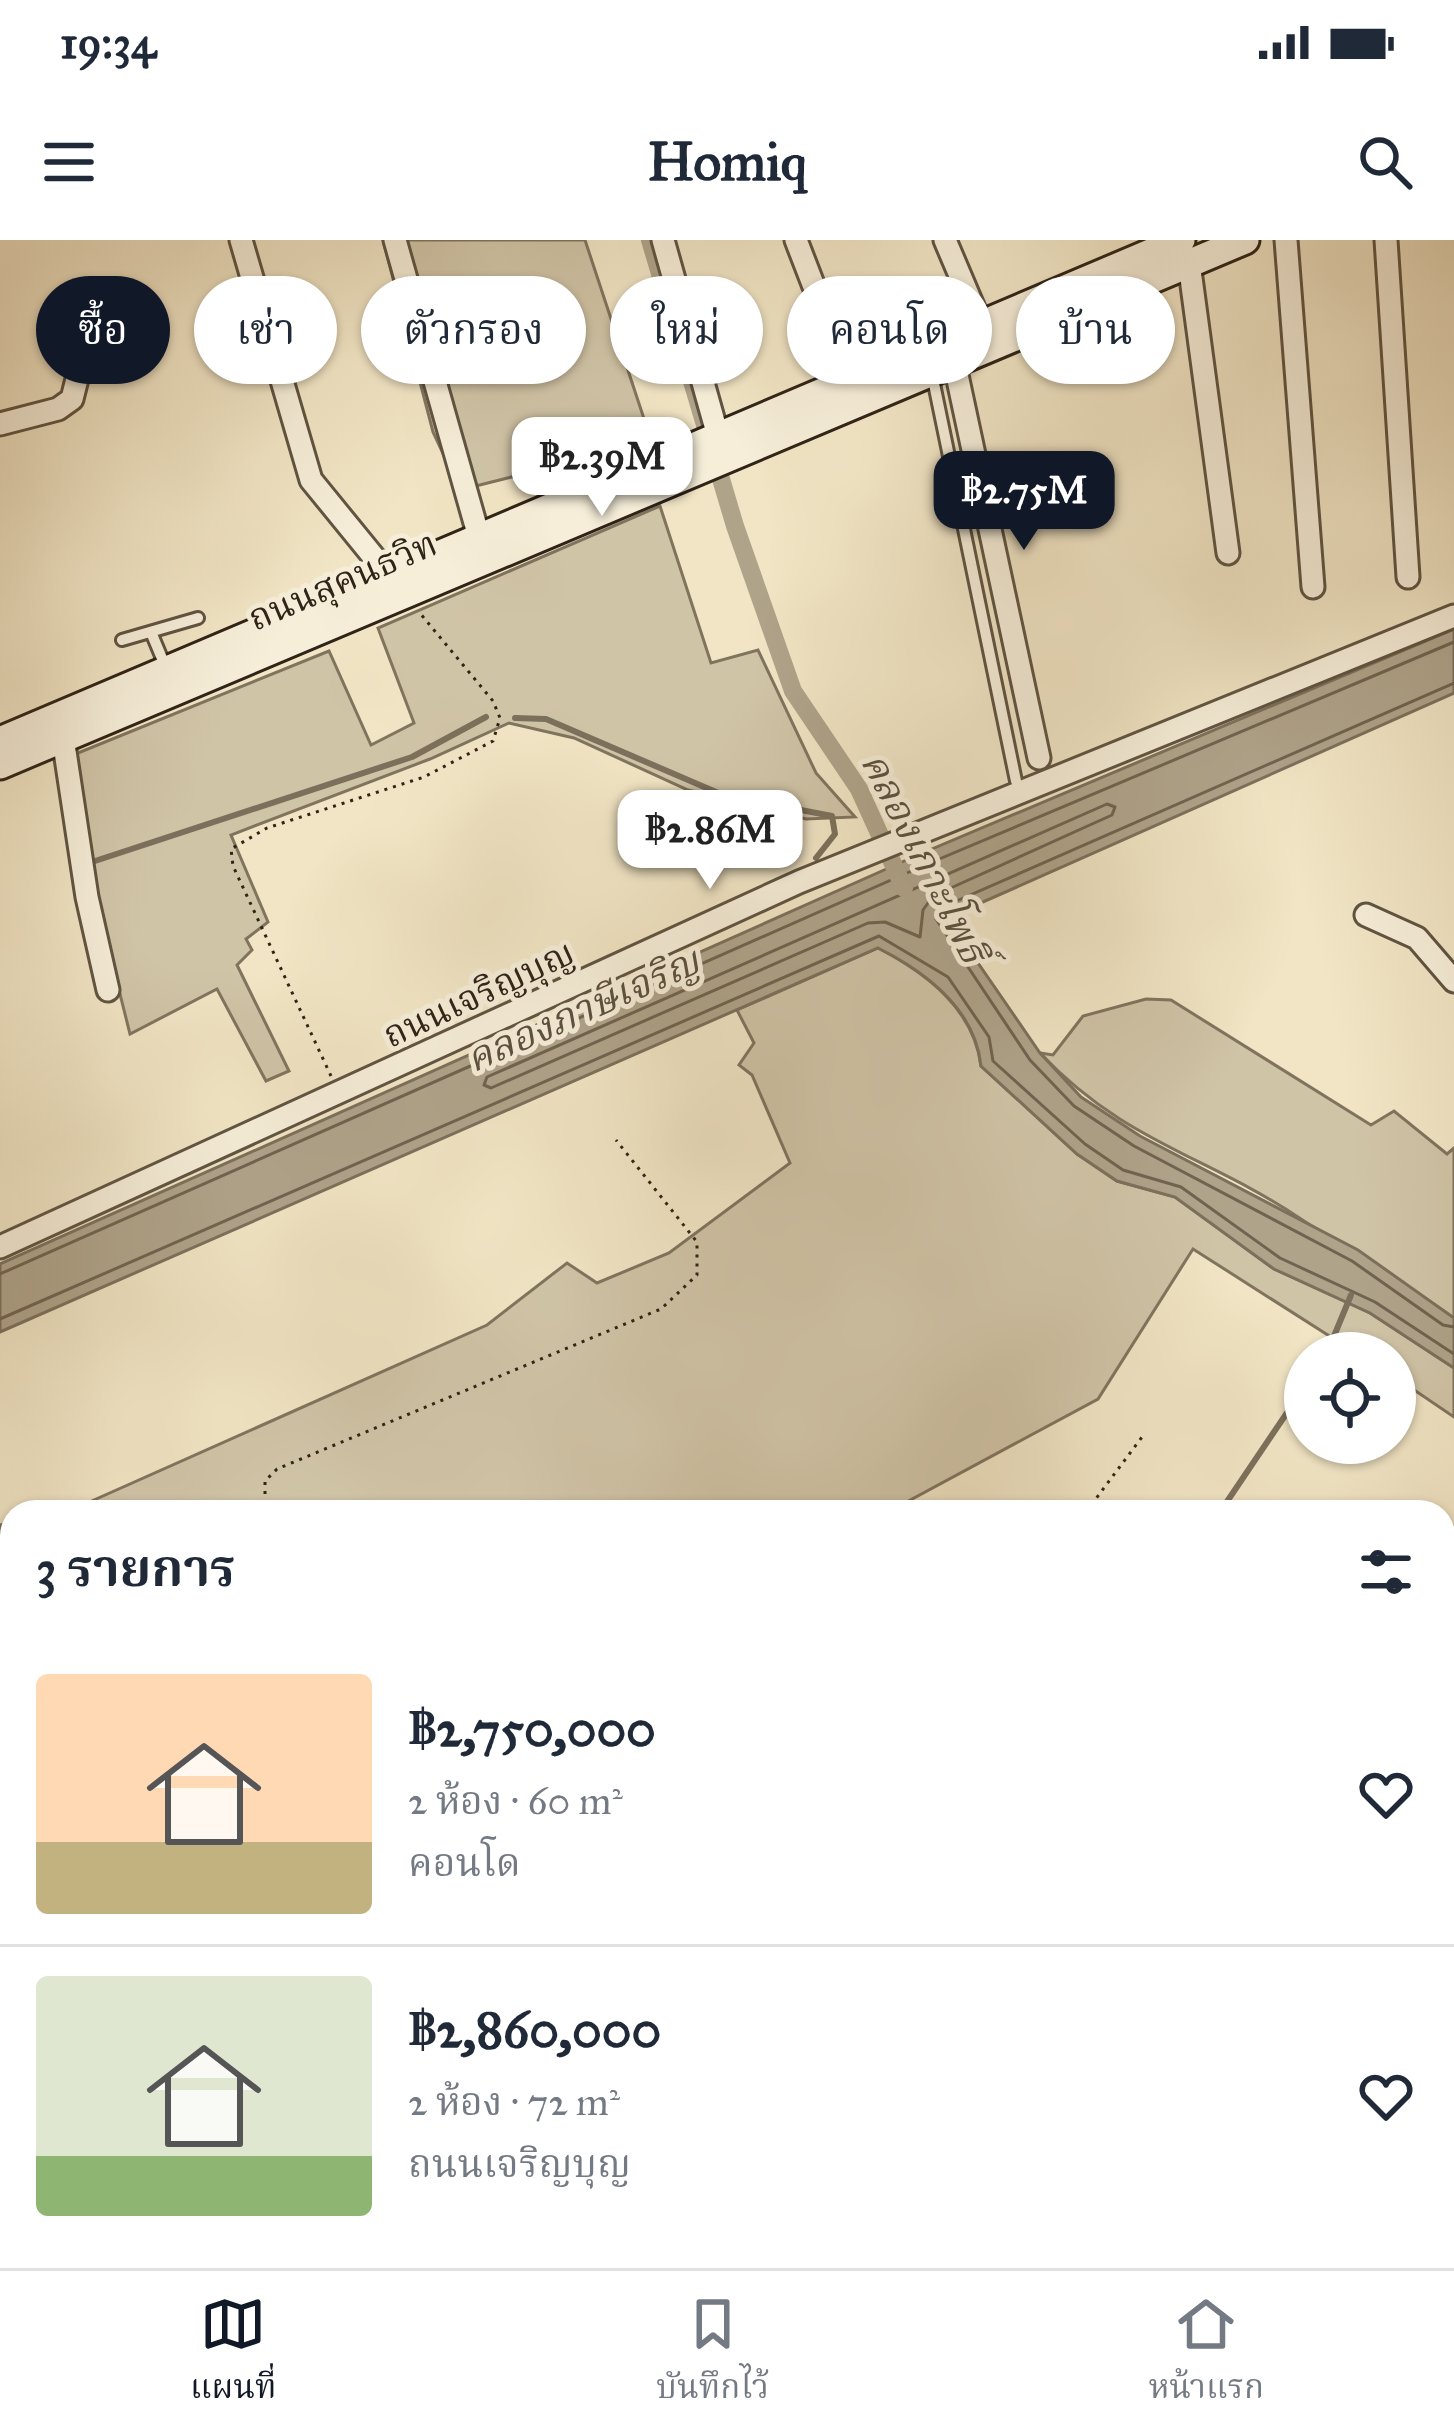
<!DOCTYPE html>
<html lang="th">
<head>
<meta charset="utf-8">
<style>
	:root { --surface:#fff; --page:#f6f6f7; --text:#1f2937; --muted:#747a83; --line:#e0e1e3; --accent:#111827 }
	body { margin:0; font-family:"IM FELL Great Primer","Noto Serif Thai",serif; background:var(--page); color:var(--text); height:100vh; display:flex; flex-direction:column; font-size:45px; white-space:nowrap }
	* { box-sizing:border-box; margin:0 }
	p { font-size:39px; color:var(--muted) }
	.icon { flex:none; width:66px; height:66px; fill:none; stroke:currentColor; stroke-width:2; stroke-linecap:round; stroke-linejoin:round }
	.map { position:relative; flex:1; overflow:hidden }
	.side { position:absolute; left:0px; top:1260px; width:1455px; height:768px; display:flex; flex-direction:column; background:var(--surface); border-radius:36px 36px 0 0; box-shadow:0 3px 9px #0004 }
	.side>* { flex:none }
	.hud { position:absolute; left:36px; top:36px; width:1383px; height:108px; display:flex; gap:24px }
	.controls { position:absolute; left:1284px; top:1092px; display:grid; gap:24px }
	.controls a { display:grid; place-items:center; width:132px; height:132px; border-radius:50%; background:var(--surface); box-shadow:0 3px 9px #0004; font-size:60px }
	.price { position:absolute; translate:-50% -102px; padding:0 27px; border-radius:24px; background:#fff; color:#222; font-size:39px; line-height:78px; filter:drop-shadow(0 3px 6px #0008) }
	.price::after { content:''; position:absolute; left:50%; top:72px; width:36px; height:27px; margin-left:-18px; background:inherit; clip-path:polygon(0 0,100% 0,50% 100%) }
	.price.active { background:var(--accent); color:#fff }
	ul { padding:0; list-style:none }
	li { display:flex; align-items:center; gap:36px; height:300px; padding:0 36px }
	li+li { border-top:3px solid var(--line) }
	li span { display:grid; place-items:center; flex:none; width:336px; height:240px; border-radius:12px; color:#555 }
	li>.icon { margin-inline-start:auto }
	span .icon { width:144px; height:144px; fill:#fffc; stroke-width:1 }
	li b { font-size:51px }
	h2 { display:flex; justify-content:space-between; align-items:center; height:144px; padding:0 36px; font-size:51px }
	.pill { padding:0 42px; border-radius:54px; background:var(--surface); box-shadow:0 3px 9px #0004; font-size:42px; line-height:108px }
	.pill.active { background:var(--accent); color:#fff }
	.status { display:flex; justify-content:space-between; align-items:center; height:84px; padding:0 60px; background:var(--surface); direction:ltr }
	.status svg { height:33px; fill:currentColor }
	header { display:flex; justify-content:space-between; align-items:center; height:156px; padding:0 36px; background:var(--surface); font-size:54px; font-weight:700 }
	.tabs { display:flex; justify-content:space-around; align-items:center; height:168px; border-top:3px solid var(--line); background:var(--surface); font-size:33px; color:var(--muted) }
	.tabs a { display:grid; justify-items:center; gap:6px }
	.tabs .active { color:var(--accent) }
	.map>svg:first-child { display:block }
	.green { fill:#d0c4a7; stroke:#80745f; stroke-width:3 }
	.water { fill:#afa38a; stroke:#7c705c; stroke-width:3 }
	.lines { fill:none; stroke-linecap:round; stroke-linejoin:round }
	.shore { stroke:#706350; stroke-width:3 }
	.stream { stroke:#7c705c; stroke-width:6 }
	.canal { stroke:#afa38a; stroke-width:18 }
	.minor-tunnel { stroke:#cabea2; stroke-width:21; stroke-dasharray:21 10; stroke-linecap:butt }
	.service-casing { stroke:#605442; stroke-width:16 }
	.minor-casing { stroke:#605442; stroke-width:27 }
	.secondary-casing { stroke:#302317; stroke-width:33 }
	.path { stroke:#302317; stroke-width:3; stroke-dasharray:3 6; stroke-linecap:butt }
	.service { stroke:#f6eed9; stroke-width:10 }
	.minor { stroke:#f6eed9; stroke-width:21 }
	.secondary { stroke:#f6eed9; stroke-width:27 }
	.labels { text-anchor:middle; stroke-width:10; stroke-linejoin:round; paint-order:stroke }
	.street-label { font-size:36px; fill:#302317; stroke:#f6eed9 }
	.water-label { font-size:39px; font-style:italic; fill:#5c503f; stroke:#f6eed9 }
</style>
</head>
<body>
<div class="status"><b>19:34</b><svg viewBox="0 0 49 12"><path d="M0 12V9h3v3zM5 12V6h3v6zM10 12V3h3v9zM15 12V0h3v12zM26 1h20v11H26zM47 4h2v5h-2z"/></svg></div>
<header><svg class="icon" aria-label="menu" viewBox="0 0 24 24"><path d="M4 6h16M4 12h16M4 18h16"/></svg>Homiq<svg class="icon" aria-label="search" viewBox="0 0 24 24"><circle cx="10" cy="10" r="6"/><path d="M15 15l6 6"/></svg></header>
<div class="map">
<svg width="1454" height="2028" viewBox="0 0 1454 2028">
	<rect width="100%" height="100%" fill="#f1e5c5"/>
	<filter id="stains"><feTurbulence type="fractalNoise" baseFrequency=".00167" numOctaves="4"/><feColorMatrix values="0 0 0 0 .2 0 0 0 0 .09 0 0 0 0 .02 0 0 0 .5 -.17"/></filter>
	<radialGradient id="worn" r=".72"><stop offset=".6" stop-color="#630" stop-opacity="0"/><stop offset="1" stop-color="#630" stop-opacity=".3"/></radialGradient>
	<path class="green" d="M 383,0 L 585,0 L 649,194 L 613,209 L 608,191 L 582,194 L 587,219 L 564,231 L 551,227 L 460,250 L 433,192 Z
		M 660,266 L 711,423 L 758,410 L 816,533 L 855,577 L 806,579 L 688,550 L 574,498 L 509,483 L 430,519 L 231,595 L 268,682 L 246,699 L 252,710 L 237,725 L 289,831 L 266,841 L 217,749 L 130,794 L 92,642 L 73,515 L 329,411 L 371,505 L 414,483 L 378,388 Z
		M 878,708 C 926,733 974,769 981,826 L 1077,914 L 1117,941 L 1175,957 L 1274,1029 L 1370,1073 L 1454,1128 L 1454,1177 L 1395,1137 L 1395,1113 L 1356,1113 L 1193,1009 L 1098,1159 L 888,1272 L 67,1272 L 487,1085 L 567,1023 L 597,1043 L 669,1013 L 790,923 L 752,835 L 739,825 L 754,803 L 737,770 Z
		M 1146,759 L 1171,760 L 1371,885 L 1394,871 L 1447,914 L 1454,908 L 1454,1078 C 1404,1043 1351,1012 1301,979 C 1206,915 1125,903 1040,813 L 1053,815 L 1083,776 Z
		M 12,1282 L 12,1674 L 0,1668 L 0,1285 Z"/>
	<path class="water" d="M 1454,389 L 1454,453 L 947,678 L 1040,813 L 1081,857 L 1140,896 L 1358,1010 L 1454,1078 L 1454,1128 L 1370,1073 L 1274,1029 L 1175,957 L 1117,941 L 1077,914 L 981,826 C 975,769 926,732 878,708 L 0,1092 L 0,1024 L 920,614 Z"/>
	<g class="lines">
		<path class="shore" d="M 1454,443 L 945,666 L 936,679 L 1030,820 L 1074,866 L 1134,906 L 1352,1021 L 1443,1085 L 1454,1087
			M 1107,564 L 1115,567 L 1112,575 L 933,656 L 923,670 L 920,697 L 885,682 L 868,683 L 491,848 L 484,845 L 487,837 Z
			M 0,1034 L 925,625 L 1454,402
			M 0,1079 L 879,696 L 948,737 L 989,797 L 993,821 L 1085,904 L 1123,930 L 1181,947 L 1280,1018 L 1375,1062 L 1454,1114"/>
		<path class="stream" d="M 515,478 L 546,479 L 723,555 L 832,576 L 835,594 L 816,618
			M 95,621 L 412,517 L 486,477
			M 1327,1113 L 1351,1055
			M 1220,1272 L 1305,1146"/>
		<path class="canal" d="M 650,0 L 735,286 L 793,451 L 859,549 L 904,648
			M 0,1663 L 12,1669
			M 683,2016 L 703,2028"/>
		<path class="minor-tunnel" d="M 1443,1716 L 1454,1725"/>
		<defs>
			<path id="service" d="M 932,134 L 1016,541
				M 151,392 L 166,428
				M 122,400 L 198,378
				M 1443,1589 L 1454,1597"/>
			<path id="minor" d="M 241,0 L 311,240 L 395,343
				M 395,0 L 479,297
				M 663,0 L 718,196
				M 796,0 L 850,140
				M 945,0 L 981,85
				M 1286,0 L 1313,347
				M 1386,0 L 1408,337
				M 1189,23 L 1228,313
				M 954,121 L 1039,518
				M 0,184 L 58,169 L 72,159 L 79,131 L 74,106
				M 63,498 L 87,657 L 108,750
				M 1366,675 L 1417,698 L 1454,741
				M 0,1007 L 799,642 L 1454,376
				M 1443,1698 L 1454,1687
				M 1443,1823 L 1454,1814
				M 1443,1934 L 1454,1925
				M 869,2016 L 889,2028
				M 1217,2016 L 1227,2028
				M 1358,2016 L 1367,2028
				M 5,2028 L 12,1968
				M 465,2028 L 468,2016
				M 648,2028 L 651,2019
				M 1040,2028 L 1054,2016"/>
			<path id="secondary" d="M 0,501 L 1181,0
				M 0,525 L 1245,0"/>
		</defs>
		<use href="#service" class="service-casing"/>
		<use href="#minor" class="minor-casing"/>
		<use href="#secondary" class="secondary-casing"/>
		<path class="path" d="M 331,836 L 233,626 L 231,609 L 267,588 L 424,537 L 493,501 L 500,478 L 493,461 L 419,372
			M 265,1272 L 265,1241 L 277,1229 L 661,1069 L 697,1035 L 697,1002 L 616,900
			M 1086,1272 L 1145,1193
			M 0,1586 L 12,1574"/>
		<use href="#service" class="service"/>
		<use href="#minor" class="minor"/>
		<use href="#secondary" class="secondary"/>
	</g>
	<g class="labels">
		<g class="street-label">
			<text transform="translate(342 340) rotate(-23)" y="13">ถนนสุคนธวิท</text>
			<text transform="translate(478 753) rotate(-25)" y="13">ถนนเจริญบุญ</text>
		</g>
		<g class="water-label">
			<text transform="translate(925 617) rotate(63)" y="14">คลองเกาะโพธิ์</text>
			<text transform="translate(582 769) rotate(-24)" y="14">คลองภาษีเจริญ</text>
		</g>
	</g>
	<rect width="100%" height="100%" filter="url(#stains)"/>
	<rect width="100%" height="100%" fill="url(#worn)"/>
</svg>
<div class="controls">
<a><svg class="icon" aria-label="locate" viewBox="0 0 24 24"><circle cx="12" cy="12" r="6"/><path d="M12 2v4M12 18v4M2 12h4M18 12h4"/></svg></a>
</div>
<b class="price" style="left:602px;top:279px">฿2.39M</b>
<b class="price active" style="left:1024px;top:313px">฿2.75M</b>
<b class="price" style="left:710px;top:652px">฿2.86M</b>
<div class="hud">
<a class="pill active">ซื้อ</a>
<a class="pill">เช่า</a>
<a class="pill">ตัวกรอง</a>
<a class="pill">ใหม่</a>
<a class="pill">คอนโด</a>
<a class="pill">บ้าน</a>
</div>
<section class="side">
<h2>3 รายการ<svg class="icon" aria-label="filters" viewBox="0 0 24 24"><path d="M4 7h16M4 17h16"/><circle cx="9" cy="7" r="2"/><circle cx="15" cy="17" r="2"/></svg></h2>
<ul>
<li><span style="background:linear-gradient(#ffd9b3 70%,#c2b280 0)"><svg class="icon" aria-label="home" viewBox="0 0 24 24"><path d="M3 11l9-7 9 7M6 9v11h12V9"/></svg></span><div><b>฿2,750,000</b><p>2 ห้อง · 60 m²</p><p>คอนโด</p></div><svg class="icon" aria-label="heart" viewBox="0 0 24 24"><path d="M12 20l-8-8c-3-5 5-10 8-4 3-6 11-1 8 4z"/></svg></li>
<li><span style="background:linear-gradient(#dfe7d0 75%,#8fb573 0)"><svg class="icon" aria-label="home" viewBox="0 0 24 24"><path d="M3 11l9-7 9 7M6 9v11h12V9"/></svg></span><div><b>฿2,860,000</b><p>2 ห้อง · 72 m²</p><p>ถนนเจริญบุญ</p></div><svg class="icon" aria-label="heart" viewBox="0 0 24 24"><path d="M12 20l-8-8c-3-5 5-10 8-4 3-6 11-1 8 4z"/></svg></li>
</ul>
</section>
</div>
<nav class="tabs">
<a class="active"><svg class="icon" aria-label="map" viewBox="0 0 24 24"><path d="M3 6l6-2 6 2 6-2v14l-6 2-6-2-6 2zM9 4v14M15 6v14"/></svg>แผนที่</a>
<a><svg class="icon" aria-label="saved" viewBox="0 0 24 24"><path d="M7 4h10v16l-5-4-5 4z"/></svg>บันทึกไว้</a>
<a><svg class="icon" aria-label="home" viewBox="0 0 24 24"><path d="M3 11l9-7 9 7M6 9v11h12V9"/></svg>หน้าแรก</a>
</nav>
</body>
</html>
